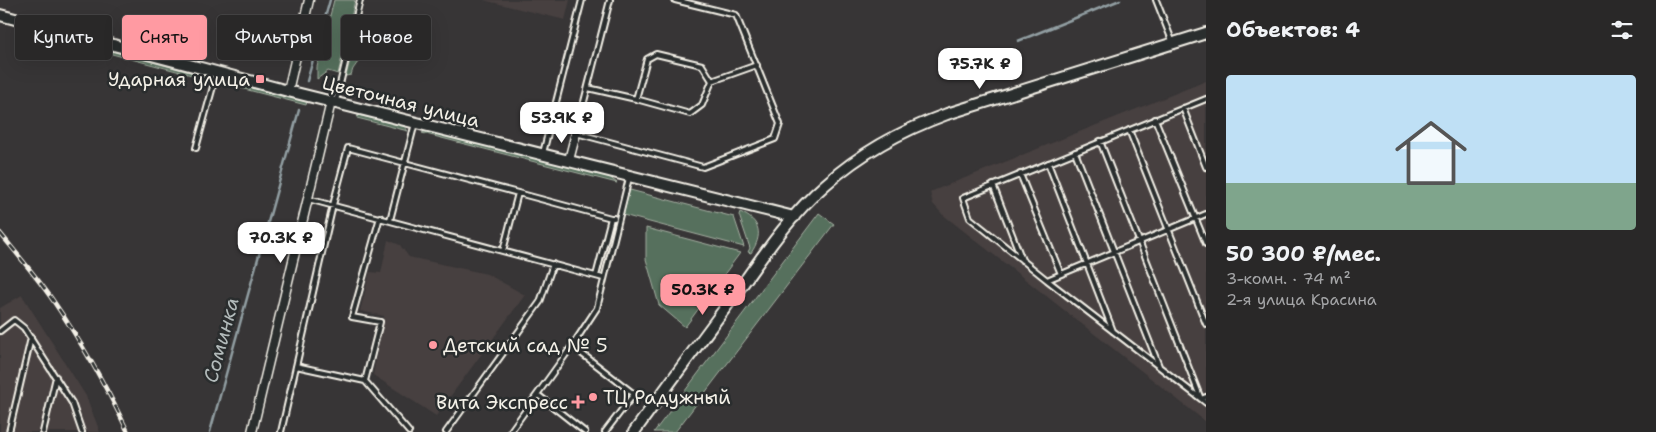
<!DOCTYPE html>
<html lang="ru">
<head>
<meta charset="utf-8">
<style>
	:root { --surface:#292828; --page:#313030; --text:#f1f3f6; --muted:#a5a6a8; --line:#454445; --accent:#ff9aa2 }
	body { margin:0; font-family:"Shantell Sans",sans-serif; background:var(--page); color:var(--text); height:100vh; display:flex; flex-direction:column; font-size:19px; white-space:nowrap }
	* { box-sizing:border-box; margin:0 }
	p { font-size:16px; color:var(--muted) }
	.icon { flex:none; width:28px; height:28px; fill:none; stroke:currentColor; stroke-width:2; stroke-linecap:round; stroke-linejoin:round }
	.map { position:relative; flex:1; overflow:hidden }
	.sheet { display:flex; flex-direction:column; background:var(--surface); width:450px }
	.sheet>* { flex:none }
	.banner { position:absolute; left:15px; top:15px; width:475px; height:45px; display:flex; gap:10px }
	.price { position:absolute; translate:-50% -42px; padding:0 11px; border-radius:10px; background:#fff; color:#222; font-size:16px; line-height:32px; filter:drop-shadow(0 1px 2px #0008) }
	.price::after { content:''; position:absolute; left:50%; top:30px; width:15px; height:11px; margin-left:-8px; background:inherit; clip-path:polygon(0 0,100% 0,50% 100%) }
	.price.selected { background:var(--accent); color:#111 }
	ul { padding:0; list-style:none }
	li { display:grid; align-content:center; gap:10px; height:265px; padding:0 20px }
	li span { display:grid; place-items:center; height:155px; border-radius:5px; color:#555 }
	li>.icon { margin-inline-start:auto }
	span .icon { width:90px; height:90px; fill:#fffc; stroke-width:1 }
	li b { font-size:21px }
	h2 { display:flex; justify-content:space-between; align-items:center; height:60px; padding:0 20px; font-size:21px }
	.chip { padding:0 18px; border-radius:5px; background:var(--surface); box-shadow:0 5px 20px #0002,0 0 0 1px var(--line); font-size:18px; line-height:45px }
	.chip.selected { background:var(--accent); color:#111 }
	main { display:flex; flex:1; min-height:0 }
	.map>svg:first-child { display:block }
	.built { fill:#463f3f }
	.green { fill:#566f5d; stroke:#a5b0a2 }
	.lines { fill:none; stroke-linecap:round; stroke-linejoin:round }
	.stream { stroke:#929fa3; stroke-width:2.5 }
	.lane-casing { stroke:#f4f1e8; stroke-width:8 }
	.street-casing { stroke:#f4f1e8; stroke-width:11 }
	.secondary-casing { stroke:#f4f1e8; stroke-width:14 }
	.lane { stroke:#2a2d2e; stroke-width:4 }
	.street { stroke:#2a2d2e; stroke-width:8 }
	.secondary { stroke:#2a2d2e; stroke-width:10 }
	.rail-casing { stroke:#f4f1e8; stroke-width:4.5 }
	.rail { stroke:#2a2d2e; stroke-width:2.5; stroke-dasharray:8; stroke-linecap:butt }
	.poi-dot { fill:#ff9aa2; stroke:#2a2d2e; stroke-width:2 }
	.labels { text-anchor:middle; stroke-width:5; stroke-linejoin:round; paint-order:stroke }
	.poi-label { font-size:19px; fill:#f4f1e8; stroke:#2a2d2e; text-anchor:end }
	.street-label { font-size:19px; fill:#f4f1e8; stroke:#2a2d2e }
	.water-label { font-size:20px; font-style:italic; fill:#b2baba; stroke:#2a2d2e }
</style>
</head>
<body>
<main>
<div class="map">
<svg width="1206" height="432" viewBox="0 0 1206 432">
	<rect width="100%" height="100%" fill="#373536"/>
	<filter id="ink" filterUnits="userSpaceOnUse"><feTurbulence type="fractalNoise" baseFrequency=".02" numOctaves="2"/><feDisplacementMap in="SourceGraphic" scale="10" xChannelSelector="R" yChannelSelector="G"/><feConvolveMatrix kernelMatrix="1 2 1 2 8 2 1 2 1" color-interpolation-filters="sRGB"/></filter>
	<g filter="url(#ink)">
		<path class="built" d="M 483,0 L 570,0 L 565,20 Z
			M 1206,81 L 1206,422 L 942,214 L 933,204 L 930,192 Z
			M 388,240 L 400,245 L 409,257 L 487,274 L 525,295 L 436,416 L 373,375 L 384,316 L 360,311 L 370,272 L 381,273 Z
			M 22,295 L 86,396 L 100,432 L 0,432 L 0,308 Z"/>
		<path class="green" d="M 334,0 L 355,0 L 338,74 L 328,71 L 317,79 L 317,67 Z
			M 86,44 L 198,74 L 207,79 L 112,54 Z
			M 360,47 L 364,53 L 363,55 L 353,69 L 351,75 L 346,76 L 353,48 Z
			M 222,81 L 226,81 L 307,102 L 306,105 L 221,83 Z
			M 358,115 L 404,126 L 408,131 L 357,118 Z
			M 426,131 L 608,176 L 617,183 L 422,133 Z
			M 630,190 L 734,217 L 744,247 L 623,215 Z
			M 740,212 C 761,221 763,235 751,253 L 748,252 L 750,248 L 739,215 Z
			M 819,213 L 834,224 L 675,432 L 654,432 Z
			M 646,228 L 740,253 L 685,327 L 659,305 L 646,259 Z"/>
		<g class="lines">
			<path class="stream" d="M 1018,41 L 1120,0
				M 307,81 L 330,0
				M 210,432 L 299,110"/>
			<defs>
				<path id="lane" d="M 610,0 L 576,133 L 703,167 L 775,139 L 780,124 L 736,15 L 675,0
					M 1156,0 L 1173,43
					M 588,88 L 636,99 L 647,59 L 656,54 L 702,65 L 712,81 L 757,65
					M 636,99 L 690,114 L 702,105 L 712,81
					M 1206,99 L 963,198 L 970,218 L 1047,280 L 1206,214
					M 336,101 L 360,0
					M 1183,108 L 1206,167
					M 1155,119 L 1206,244
					M 1129,130 L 1206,324
					M 1100,141 L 1201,399 L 1206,403
					M 196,148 L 217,72
					M 1075,152 L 1159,366
					M 543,153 L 582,0
					M 1048,163 L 1113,331
					M 1020,174 L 1061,274
					M 993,185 L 1022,260
					M 308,199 L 603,278
					M 390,220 L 415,123
					M 503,251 L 518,193 L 611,218
					M 596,276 L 611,218 L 614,218
					M 1047,280 L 1201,399 L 1206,397
					M 0,331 L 14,320 L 24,328 L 72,403 L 82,432
					M 572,346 L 634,394 L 605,432
					M 296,366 L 365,381 L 380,322 L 352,317 L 380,217
					M 365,381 L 409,432
					M 538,395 L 585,432
					M 9,432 L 31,338
					M 43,432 L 56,377
					M 281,432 L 333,205 L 348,148 L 518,193
					M 446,432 L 540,302 L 553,264
					M 510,432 L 572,346 L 597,308 L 629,178"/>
				<path id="street" d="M 288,91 L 309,0
					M 569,160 L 576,133
					M 252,432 L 331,102"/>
				<path id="secondary" d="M 0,15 L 288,91 L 794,217
					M 634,432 C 668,385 703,338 737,292 C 764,254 791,214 826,184 C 862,152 903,130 947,114 L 1206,33"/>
			</defs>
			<use href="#lane" class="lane-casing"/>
			<use href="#street" class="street-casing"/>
			<use href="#secondary" class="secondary-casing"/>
			<use href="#lane" class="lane"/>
			<use href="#street" class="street"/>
			<use href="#secondary" class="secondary"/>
			<defs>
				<path id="rail" d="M 0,233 C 18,255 36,276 52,299 C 81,341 106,386 128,432"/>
			</defs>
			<use href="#rail" class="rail-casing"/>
			<use href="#rail" class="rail"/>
		</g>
	</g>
	<g class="poi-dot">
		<rect x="255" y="74" width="10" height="10" rx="2.5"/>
		<circle cx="433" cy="345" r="5"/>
		<circle cx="593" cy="397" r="5"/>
		<path d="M575.5 394.5h5v5h5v5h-5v5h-5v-5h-5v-5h5z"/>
	</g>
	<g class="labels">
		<g class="poi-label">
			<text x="250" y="86">Ударная улица</text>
			<text x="443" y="352" text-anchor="start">Детский сад № 5</text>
			<text x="603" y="404" text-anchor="start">ТЦ Радужный</text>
			<text x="568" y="409">Вита Экспресс</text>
		</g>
		<g class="street-label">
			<text transform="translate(401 101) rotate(14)" y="7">Цветочная улица</text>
		</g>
		<g class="water-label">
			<text transform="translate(221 340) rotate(-75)" y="7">Соминка</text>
		</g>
	</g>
</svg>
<b class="price" style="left:980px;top:90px">75.7K ₽</b>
<b class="price" style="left:562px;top:144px">53.9K ₽</b>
<b class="price" style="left:281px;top:264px">70.3K ₽</b>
<b class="price selected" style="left:703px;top:316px">50.3K ₽</b>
<div class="banner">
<a class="chip">Купить</a>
<a class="chip selected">Снять</a>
<a class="chip">Фильтры</a>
<a class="chip">Новое</a>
</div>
</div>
<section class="sheet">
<h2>Объектов: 4<svg class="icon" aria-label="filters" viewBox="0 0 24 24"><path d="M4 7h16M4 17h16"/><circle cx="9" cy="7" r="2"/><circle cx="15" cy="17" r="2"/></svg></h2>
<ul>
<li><span style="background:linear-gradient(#bfe0f5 70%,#7fa58c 0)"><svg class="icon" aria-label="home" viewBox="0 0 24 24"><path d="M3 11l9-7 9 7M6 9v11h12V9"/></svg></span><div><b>50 300 ₽/мес.</b><p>3-комн. · 74 m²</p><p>2-я улица Красина</p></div></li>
</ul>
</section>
</main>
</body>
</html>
